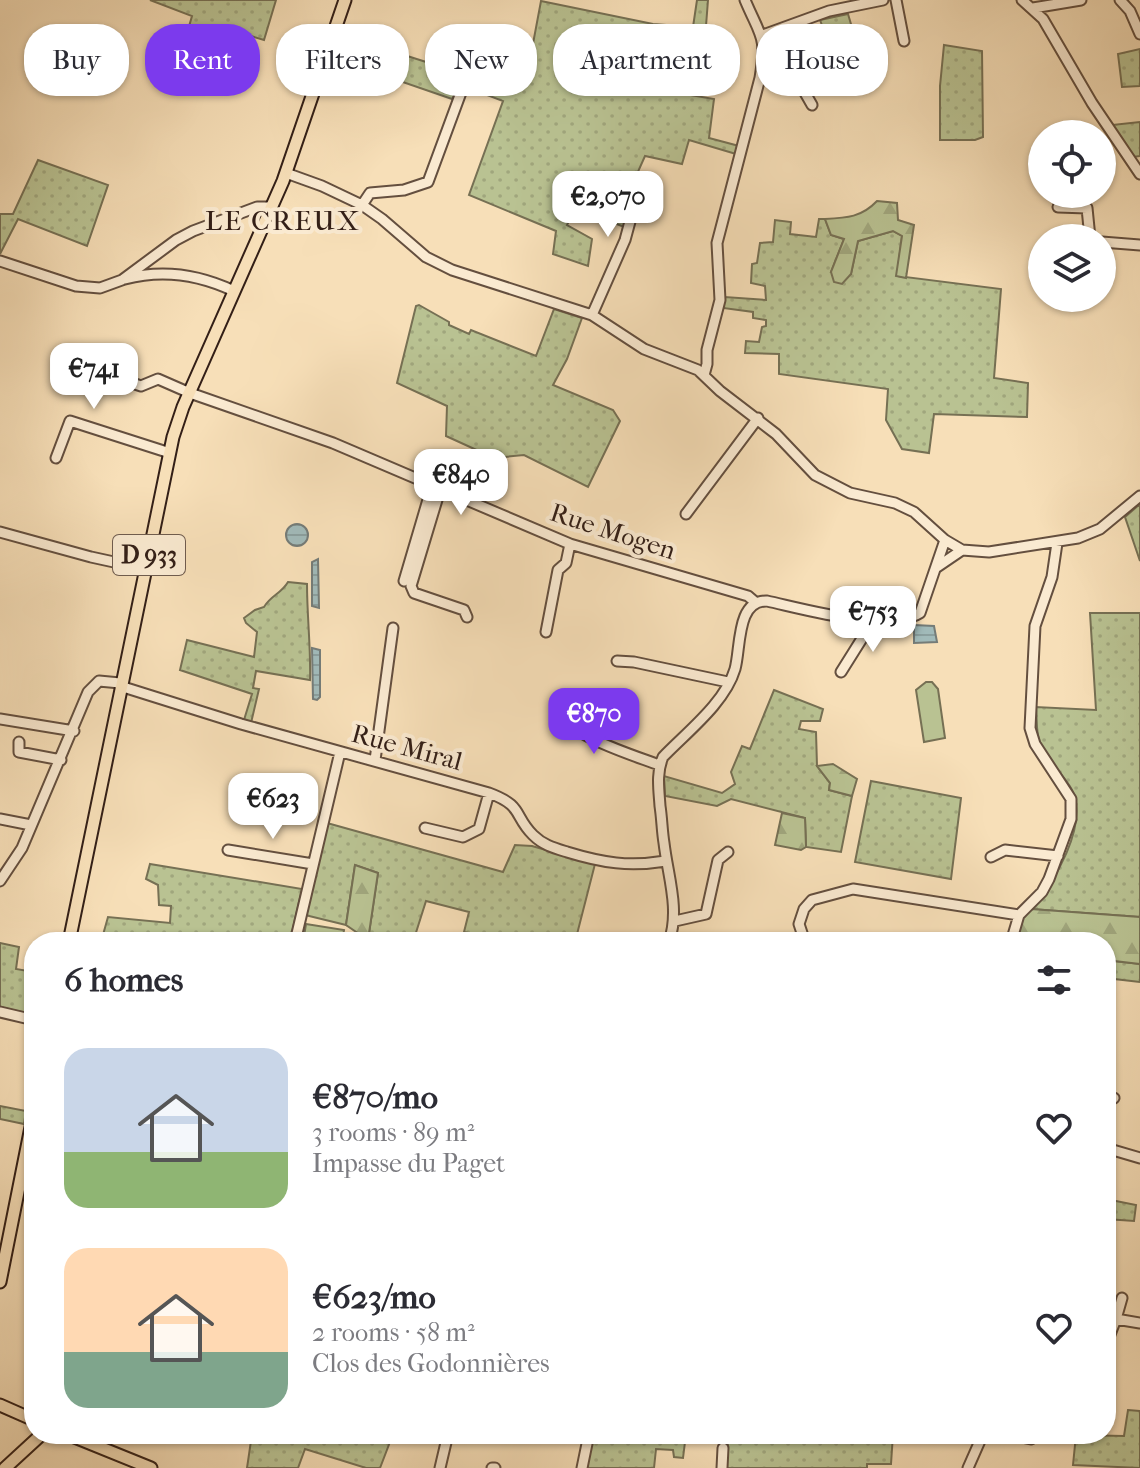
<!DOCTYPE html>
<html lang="en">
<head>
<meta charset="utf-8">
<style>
	:root { --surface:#fff; --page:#f2f2f3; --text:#2b2b33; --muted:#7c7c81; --accent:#7c3aed }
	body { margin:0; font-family:"IM FELL French Canon",serif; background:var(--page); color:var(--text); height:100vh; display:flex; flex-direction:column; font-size:30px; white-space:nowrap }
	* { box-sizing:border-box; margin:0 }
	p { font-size:26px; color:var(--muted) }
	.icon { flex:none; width:44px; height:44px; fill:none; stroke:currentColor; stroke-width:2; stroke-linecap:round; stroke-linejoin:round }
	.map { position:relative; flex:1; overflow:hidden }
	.sheet { position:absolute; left:24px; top:932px; width:1092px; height:512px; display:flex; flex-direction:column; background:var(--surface); border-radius:32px; box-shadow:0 2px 6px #0004 }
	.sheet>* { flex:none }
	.guide { position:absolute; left:24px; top:24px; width:1092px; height:72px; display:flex; gap:16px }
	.buttons { position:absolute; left:1028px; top:120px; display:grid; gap:16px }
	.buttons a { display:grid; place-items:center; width:88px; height:88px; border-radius:50%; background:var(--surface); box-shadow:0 2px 6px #0004; font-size:40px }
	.price { position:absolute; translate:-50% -68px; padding:0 18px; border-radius:16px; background:#fff; color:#222; font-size:26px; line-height:52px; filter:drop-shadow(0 2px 4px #0008) }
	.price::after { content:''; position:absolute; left:50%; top:48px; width:24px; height:18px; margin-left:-12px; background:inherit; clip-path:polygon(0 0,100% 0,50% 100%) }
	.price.selected { background:var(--accent); color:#fff }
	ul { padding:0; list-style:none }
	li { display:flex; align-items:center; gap:24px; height:200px; padding:0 40px }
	li span { display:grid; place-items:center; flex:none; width:224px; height:160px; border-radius:24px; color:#555 }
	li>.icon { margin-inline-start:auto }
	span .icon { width:96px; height:96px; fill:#fffc; stroke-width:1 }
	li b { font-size:34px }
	h2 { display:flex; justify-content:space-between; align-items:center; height:96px; padding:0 40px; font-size:34px }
	.chip { padding:0 28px; border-radius:32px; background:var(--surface); box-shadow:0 2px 6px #0004; font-size:28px; line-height:72px }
	.chip.selected { background:var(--accent); color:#fff }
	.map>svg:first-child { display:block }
	.grass { fill:url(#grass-dots); stroke:#767054; stroke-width:2 }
	.forest { fill:url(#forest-firs); stroke:#767054; stroke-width:2 }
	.pitch { fill:#b9c292; stroke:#767054; stroke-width:2 }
	.water { fill:url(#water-rules); stroke:#757c78; stroke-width:2 }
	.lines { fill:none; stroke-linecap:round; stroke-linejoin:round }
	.minor-casing { stroke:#644f3f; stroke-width:13 }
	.major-casing { stroke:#331f17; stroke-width:15 }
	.minor { stroke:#faead1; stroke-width:9 }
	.major { stroke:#f7dfb8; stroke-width:11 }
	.labels { text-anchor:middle; stroke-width:8; stroke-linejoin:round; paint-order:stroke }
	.shield { fill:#faead1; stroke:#6f5c4f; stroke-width:2 }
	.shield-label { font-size:24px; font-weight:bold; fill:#331f17 }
	.street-label { font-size:26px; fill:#331f17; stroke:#faead1 }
	.neighbourhood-label { font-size:28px; letter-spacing:2px; fill:#331f17; stroke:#faead1 }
</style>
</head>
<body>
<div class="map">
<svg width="1140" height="1468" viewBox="0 0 1140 1468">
	<defs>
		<pattern id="grass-dots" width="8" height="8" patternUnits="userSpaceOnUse" patternTransform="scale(2)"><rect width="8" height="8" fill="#b9c292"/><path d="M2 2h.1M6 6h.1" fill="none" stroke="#a0a67d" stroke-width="1.8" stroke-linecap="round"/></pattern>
		<pattern id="forest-firs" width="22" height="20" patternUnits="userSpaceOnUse" patternTransform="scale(2)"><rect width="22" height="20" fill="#b9c292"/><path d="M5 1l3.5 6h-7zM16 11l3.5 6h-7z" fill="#a0a67d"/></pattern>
		<pattern id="water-rules" width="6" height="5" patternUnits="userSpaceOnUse" patternTransform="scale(2)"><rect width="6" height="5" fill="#a1bab9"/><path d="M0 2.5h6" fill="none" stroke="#8b9f9e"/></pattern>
	</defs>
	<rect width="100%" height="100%" fill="#f7dfb8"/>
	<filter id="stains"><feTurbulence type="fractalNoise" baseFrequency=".0025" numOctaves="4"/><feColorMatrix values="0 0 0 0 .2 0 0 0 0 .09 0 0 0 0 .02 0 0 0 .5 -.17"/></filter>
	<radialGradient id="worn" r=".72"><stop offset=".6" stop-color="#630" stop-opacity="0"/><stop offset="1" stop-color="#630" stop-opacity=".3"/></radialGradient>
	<path class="grass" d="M 150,0 L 276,0 L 264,40 L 251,36 L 244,57 L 188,30 L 192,16 Z
		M 697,0 L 708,0 L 706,26 L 714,46 L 727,51 L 728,62 L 651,56 L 646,69 L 692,77 L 690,95 L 714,99 L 709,138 L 739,146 L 736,154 L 689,140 L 682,164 L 645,156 L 637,174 L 628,173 L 617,202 L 628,209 L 624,227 L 576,208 L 567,225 L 592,239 L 588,266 L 553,254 L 556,231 L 469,195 L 503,101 L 461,85 L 452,99 L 333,58 L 341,35 L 464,74 L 463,79 L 503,89 L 532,49 L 541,1 L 653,24 L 693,27 Z
		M 848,14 L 864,68 L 839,70 L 820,20 Z
		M 944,45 L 982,51 L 983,137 L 975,140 L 940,140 L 940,86 Z
		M 1140,49 L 1140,86 L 1122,87 L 1118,54 Z
		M 1140,122 L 1140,156 L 1133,157 L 1112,125 Z
		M 38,160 L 108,185 L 87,246 L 18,219 L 0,254 L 0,214 L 13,214 Z
		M 819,219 L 825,219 L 831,235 L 844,239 L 831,272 L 851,274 L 858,241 L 893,231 L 902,236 L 897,276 L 1001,289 L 994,378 L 1028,383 L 1027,417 L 934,414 L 929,453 L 902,449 L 886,420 L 888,389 L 779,374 L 779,354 L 745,353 L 746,341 L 759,342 L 762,327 L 766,326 L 766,320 L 753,318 L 753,312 L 723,308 L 725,297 L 766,300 L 765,286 L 751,283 L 752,264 L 757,263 L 760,243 L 773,242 L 775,220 L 791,222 L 790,234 L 816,237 Z
		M 419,305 L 449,322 L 449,325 L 469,334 L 471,330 L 536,356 L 554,309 L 582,318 L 567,359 L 553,385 L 613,410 L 620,421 L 588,487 L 524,455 L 494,458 L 446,436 L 447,406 L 397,383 L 416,306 Z
		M 1140,504 L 1140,561 L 1125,517 Z
		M 288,582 L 307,584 C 307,617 311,648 310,680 L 256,671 L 253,688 L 259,689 L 251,723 L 244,720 L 252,694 L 180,670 L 187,640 L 254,657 L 257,632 L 246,623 L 244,618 L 255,610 L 264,607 C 271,595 281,594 288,582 Z
		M 1090,613 L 1140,613 L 1140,917 L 1031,909 C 1054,884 1089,824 1072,790 C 1064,774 1046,761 1040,744 C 1036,734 1037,719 1036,707 L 1096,710 Z
		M 774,690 L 823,709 L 820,721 L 801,721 L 799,729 L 816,732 L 817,766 L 830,783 L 829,790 L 852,796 L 841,852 L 806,847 L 805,818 L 731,799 L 717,806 L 665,796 L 664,776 L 722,793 L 735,784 L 731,772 L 742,746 L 750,749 Z
		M 871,781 L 961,798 L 951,879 L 855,862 Z
		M 327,823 L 503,872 L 515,845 L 532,846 L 595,864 L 575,942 L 508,942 L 464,932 L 469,912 L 426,901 L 413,942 L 371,942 L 368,940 L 378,873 L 355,865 L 346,925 L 305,915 Z
		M 150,864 L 302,889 L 290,941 L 254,936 L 252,942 L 101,942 L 108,917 L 170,923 L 171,906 L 159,905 L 158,885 L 146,879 Z
		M 0,943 L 19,947 L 16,969 L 34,972 L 34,1015 L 0,1007 Z
		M 1106,960 L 1140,964 L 1140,982 L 1106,978 Z
		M 0,1106 L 26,1111 L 24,1124 L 0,1119 Z
		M 1106,1199 L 1136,1205 L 1134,1221 L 1106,1219 Z
		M 1128,1410 L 1140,1411 L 1140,1468 L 1073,1465 L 1076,1435 L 1124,1436 Z
		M 252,1434 L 393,1434 L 380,1468 L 366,1468 L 305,1449 L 298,1468 L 247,1468 Z
		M 594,1434 L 686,1434 L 683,1458 L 674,1457 L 673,1450 L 656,1449 L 654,1468 L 586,1468 Z
		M 729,1434 L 893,1434 L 891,1464 L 867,1464 L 867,1468 L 725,1468 Z"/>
	<path class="forest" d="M 877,201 L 897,203 L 898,220 L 914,225 L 906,278 L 896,276 L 902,236 L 893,231 L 858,241 L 851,274 L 842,284 L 834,282 L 831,272 L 844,239 L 831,235 L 825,219 C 847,218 862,217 877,201 Z
		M 833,764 L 857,779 L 852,796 L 829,790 L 830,783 L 817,766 Z
		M 782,813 L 805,818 L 806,847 L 801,850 L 775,845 Z
		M 355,865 L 378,873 L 368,940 L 346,925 Z
		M 1031,909 L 1140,917 L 1140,964 L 1106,960 L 1106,942 L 1017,942 L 1021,921 Z"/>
	<path class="pitch" d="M 926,682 L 932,682 L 938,689 L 945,738 L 924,742 L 916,690 Z
		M 306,924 L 344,930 L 342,942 L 303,942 Z"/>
	<path class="water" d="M286 535a11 11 0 1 1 22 0a11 11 0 1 1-22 0Z
		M 318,559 L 319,608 L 312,606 L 312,562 Z
		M 914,625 L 934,626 L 937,642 L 914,643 Z
		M 312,648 L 320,650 L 320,697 L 317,700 L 313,699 Z"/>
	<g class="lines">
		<defs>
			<path id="minor" d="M 896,0 L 904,41
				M 1022,0 L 1043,19 L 1092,103 L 1140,174
				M 1120,0 L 1130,11 L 1140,34
				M 1033,8 L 1081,0
				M 812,105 L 784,56 L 763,35 L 829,11 L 883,0
				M 286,173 L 322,186 L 362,205 L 382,219 L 426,257 L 452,270 L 592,315 L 644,349 L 698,370 L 720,391 L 776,434 L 815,475 L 850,493 L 895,503 L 914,512 L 945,540 L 962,550 L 989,552 L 1078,538 L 1100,529 L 1140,496
				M 362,205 L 370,193 L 404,190 L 428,182 L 483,33
				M 1058,207 L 1087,208 L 1090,238
				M 1102,242 L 1140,245
				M 0,261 L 76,286 L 100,288 L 122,280 L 176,240 L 193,231 L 257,207 L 271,207
				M 125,279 C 162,269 200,275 234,291
				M 592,315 L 625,240 L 635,203 L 653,196
				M 704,375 L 707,364 L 707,350 L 720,300 L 717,243 L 760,78 C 767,35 761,38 745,0
				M 98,377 L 108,375 L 141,386 L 158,379 L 190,393 L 333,443 L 570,544 L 748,596 L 755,602
				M 56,458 L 70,421 L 170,453
				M 440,490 L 411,586 L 414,593 L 464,610 L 467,617
				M 686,514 L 758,418
				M 0,532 L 91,557 L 146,569
				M 937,567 L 962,550
				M 404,581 L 432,486
				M 546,632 L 558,570 L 566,563 L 570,544
				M 617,661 L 634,662 L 728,682
				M 841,672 L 873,621
				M 120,686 L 241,724 L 489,793 C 524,806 513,815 533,835 C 543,845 554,848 567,852 C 603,863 629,867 666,861
				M 561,713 C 569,736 636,756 659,765
				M 0,719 L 74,731
				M 19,742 L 19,752 L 61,760
				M 375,760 L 393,628
				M 0,819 L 31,825
				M 425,828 L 463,837 L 479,829 L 489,793
				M 228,850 L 313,864
				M 991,857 L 1005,850 L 1058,856
				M 0,881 L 22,848 L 88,692 L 99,681 L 120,683
				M 675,921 L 706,914 L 718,860 L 728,852
				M 295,942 L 340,752
				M 669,942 C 680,909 668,877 664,843 C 662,831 662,819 660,806 C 659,790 656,773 663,757 C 687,732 725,703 735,669 C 741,648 736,600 767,601 C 804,609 887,633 920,613 L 945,540
				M 805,942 L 799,924 L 804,909 L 812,900 L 853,889 L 1019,915
				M 1011,942 L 1019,915 L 1042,892 L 1049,879 L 1071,819 L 1071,799 L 1035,744 L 1030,728 L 1035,626 L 1052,577 L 1057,543
				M 0,1012 L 34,1020
				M 1106,1101 L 1107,1096 L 1114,1098
				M 1106,1148 L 1140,1158
				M 1116,1319 L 1122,1298
				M 1106,1345 L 1116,1319 L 1140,1323
				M 1008,1434 L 1031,1439
				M 440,1468 L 448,1434
				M 492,1468 L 495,1468
				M 582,1468 L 589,1434
				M 722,1468 L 723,1448
				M 968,1468 L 983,1434"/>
			<path id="major" d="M 69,942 L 173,437 L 183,407 L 283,181 L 345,0
				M 0,1282 L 34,1112
				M 0,1405 L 34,1420
				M 67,1434 L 151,1468
				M 5,1468 L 42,1434"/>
		</defs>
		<use href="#minor" class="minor-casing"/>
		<use href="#major" class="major-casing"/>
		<use href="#minor" class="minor"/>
		<use href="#major" class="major"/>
	</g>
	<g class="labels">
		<rect class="shield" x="113" y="535" width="72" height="40" rx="6"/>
		<g class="shield-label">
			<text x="149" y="563">D 933</text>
		</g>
		<g class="street-label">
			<text transform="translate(613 531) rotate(18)" y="9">Rue Mogen</text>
			<text transform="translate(407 747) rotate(15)" y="9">Rue Miral</text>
		</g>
		<g class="neighbourhood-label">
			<text x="283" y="230">LE CREUX</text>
		</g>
	</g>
	<rect width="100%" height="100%" filter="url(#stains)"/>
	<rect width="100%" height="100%" fill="url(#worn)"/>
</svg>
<div class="buttons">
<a><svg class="icon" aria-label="locate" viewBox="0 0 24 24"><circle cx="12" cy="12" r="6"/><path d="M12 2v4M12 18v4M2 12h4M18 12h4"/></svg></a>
<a><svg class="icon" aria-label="layers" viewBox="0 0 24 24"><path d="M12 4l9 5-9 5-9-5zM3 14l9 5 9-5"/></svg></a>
</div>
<b class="price" style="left:608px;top:239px">€2,070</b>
<b class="price" style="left:94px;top:411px">€741</b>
<b class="price" style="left:461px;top:517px">€840</b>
<b class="price" style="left:873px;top:654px">€753</b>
<b class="price selected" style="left:594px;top:756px">€870</b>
<b class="price" style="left:273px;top:841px">€623</b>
<div class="guide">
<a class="chip">Buy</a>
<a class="chip selected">Rent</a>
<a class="chip">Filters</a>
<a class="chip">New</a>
<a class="chip">Apartment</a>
<a class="chip">House</a>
</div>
<section class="sheet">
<h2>6 homes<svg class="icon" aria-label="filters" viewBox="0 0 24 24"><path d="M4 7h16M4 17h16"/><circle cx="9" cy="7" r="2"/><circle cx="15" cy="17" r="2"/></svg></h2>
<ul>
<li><span style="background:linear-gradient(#c9d6e8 65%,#8fb573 0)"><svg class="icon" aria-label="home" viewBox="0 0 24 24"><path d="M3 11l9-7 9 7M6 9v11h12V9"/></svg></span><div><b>€870/mo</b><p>3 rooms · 89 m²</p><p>Impasse du Paget</p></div><svg class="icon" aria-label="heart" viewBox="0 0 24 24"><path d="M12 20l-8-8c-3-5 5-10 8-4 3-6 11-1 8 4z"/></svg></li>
<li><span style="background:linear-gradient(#ffd9b3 65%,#7fa58c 0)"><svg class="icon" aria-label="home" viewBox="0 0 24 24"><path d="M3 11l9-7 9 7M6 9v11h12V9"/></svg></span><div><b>€623/mo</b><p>2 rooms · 58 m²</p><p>Clos des Godonnières</p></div><svg class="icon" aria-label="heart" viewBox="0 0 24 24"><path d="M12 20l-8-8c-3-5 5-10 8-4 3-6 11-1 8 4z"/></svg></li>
</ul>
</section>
</div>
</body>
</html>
